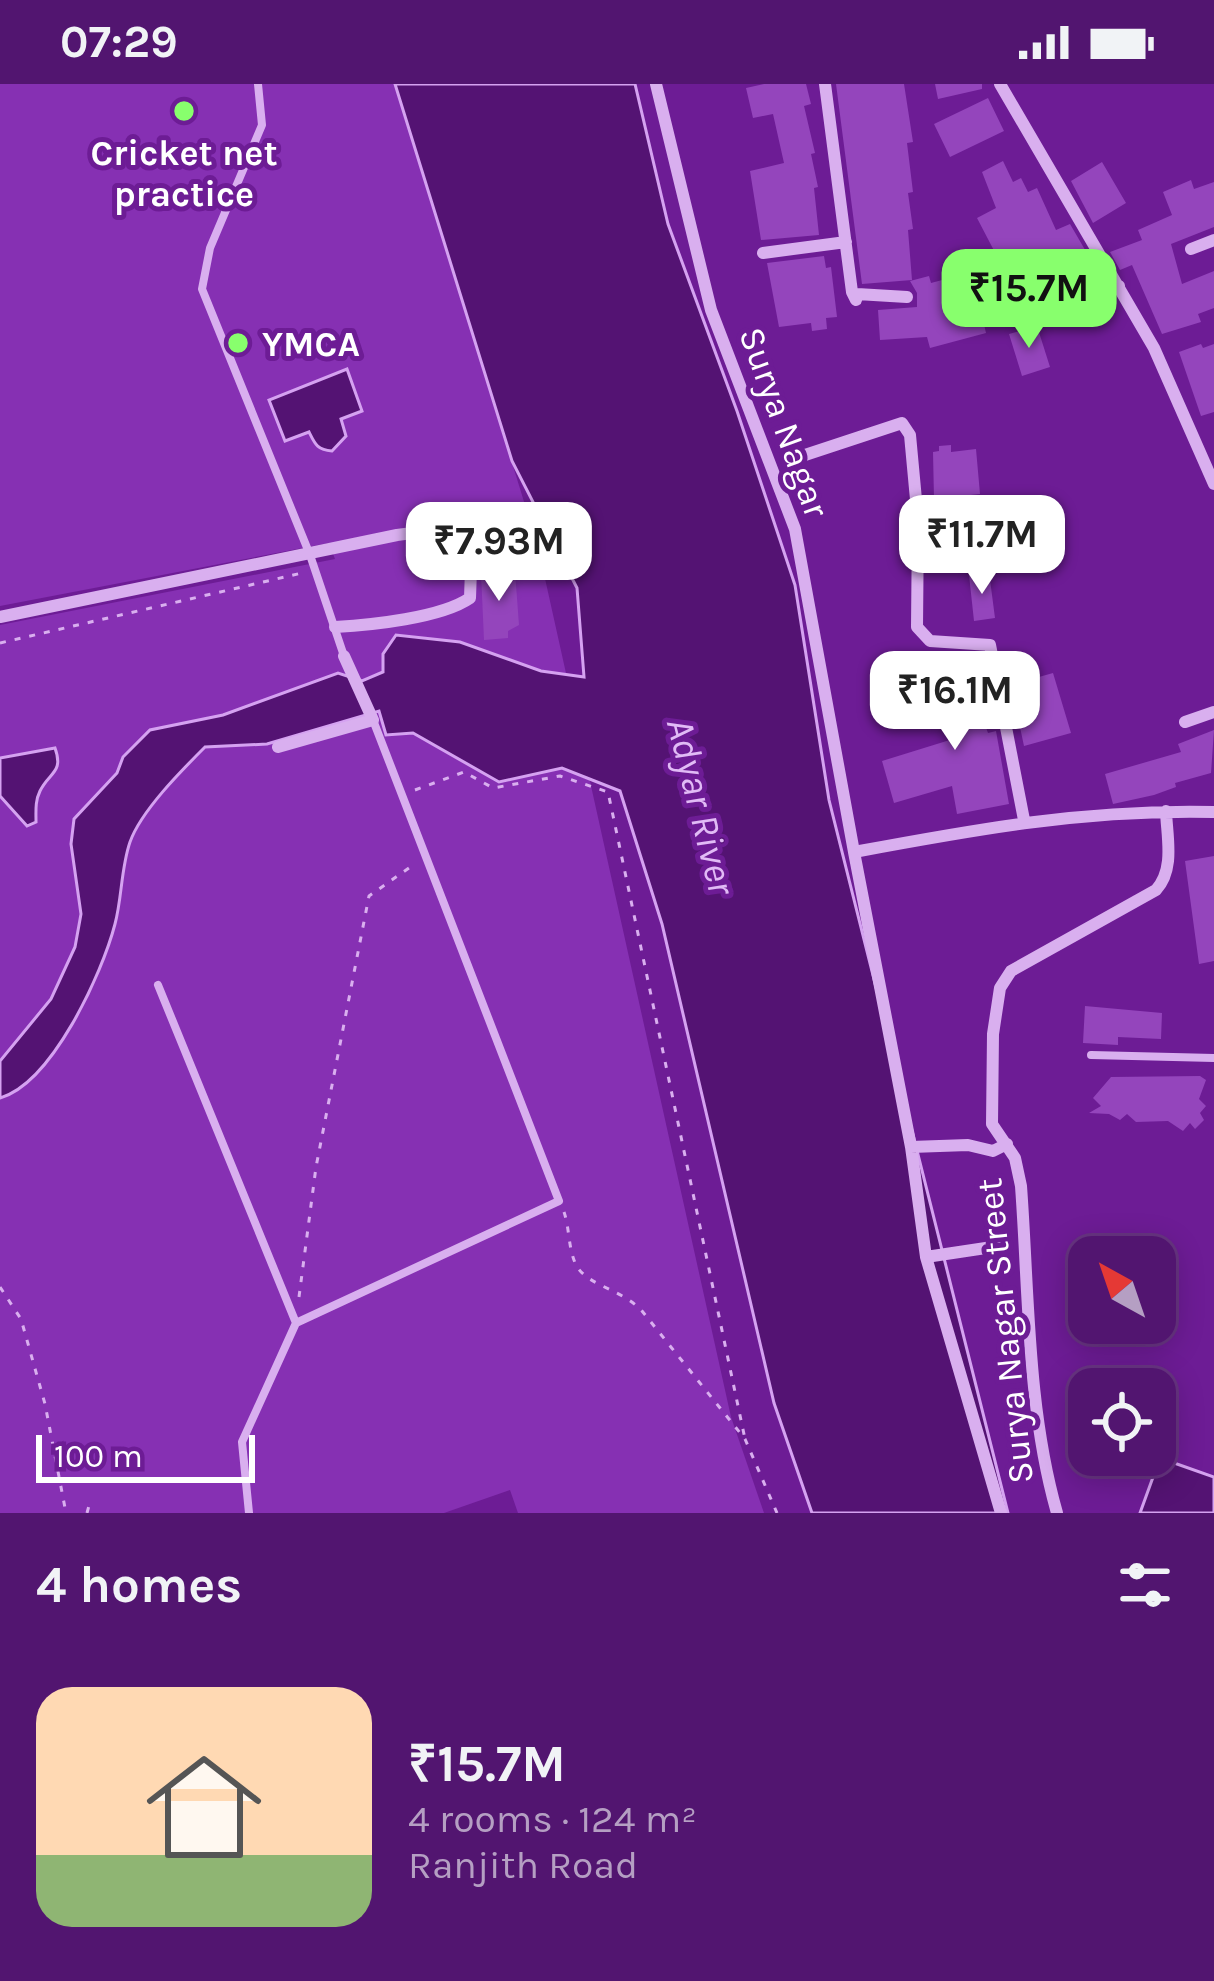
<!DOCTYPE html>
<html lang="en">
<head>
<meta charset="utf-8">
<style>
	:root { --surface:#521570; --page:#5c2278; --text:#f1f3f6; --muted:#b59fc3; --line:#683483; --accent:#88ff6d }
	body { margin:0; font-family:Karla,sans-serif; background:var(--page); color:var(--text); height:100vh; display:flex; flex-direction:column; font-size:45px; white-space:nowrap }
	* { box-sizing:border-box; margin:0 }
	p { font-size:39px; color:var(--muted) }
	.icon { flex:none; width:66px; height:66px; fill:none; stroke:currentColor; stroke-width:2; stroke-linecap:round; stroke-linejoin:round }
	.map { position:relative; height:1429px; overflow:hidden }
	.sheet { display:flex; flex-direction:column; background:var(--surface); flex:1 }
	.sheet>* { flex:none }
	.needle { width:78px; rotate:320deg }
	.fabs { position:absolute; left:1068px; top:1152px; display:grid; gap:24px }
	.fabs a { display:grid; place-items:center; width:108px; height:108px; border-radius:24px; background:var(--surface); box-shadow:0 6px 30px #0003,0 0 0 3px var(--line); font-size:60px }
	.scale { position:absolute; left:36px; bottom:30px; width:219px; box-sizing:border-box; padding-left:12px; border:6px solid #fff; border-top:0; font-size:33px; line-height:42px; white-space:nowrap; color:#fff; -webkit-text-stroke:9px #6d1c95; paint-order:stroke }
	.price { position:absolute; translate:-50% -102px; padding:0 27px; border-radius:24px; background:#fff; color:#222; font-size:39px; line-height:78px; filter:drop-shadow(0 3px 6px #0008) }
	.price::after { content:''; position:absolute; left:50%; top:72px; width:36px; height:27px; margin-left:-18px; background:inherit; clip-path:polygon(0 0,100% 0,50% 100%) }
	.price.active { background:var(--accent); color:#111 }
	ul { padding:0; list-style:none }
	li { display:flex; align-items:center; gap:36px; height:300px; padding:0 36px }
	li span { display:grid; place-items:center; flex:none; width:336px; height:240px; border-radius:36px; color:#555 }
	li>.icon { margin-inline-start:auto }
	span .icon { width:144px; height:144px; fill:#fffc; stroke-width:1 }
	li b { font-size:51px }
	h2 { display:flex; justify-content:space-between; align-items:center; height:144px; padding:0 36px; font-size:51px }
	.status { display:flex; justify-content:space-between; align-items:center; height:84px; padding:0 60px; background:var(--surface); direction:ltr }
	.status svg { height:33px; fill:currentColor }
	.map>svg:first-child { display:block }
	.green { fill:#8630b3 }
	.water { fill:#541373; stroke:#d5a2f1; stroke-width:3 }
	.building { fill:#9445bc }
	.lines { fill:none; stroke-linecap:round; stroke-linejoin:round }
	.path { stroke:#d9afef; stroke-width:3; stroke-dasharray:6 9; stroke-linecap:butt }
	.service { stroke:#d9afef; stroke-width:8 }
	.minor { stroke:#d9afef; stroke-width:12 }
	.poi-dot { fill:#88ff6d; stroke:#6d1c95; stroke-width:4.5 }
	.labels { text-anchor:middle; stroke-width:10; stroke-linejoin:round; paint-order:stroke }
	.poi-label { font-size:36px; font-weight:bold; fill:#fff; stroke:#6d1c95 }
	.street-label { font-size:36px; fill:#fff; stroke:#6d1c95 }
	.water-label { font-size:39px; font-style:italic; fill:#e1bbf6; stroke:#6d1c95 }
</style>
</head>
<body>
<div class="status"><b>07:29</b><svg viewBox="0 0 49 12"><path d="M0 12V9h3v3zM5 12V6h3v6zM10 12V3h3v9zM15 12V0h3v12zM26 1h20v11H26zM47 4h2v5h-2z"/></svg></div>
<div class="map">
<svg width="1214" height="1429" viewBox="0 0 1214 1429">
	<rect width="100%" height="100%" fill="#6d1c95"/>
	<path class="green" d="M 0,0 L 395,0 L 538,463 L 731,1333 L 764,1429 L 518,1429 L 510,1406 L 444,1429 L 0,1429 L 0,541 L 335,475 L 329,459 L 0,522 Z"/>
	<path class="water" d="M 395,0 L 635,0 L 668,140 L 737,327 L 795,501 L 829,716 L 1008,1429 L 812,1429 L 774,1319 L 662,840 L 620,707 L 562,684 L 499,698 L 413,649 L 386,651 L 379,627 L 267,660 L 205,663 C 181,687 141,727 130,758 C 121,784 122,814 115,840 C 102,890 52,999 0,1014 L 0,977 L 51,915 L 75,863 L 81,830 L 71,760 L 74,735 L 117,689 L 123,673 L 150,646 L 223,631 L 338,589 L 362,597 L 383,588 L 383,570 L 396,551 L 460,558 L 541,587 L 584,593 L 577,504 L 512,377 Z
		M 347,285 L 362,327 L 341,335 L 346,352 L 332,367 C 317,366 315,360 309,348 L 285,357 L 269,316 Z
		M 55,664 C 64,689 49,688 40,707 C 35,717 36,727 36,738 L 27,742 L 0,712 L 0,674 Z
		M 1160,1374 L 1214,1393 L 1214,1429 L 1140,1429 Z"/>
	<path class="building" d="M 764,0 L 806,0 L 811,20 L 804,22 L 815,69 L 811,70 L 818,103 L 814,104 L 819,151 L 761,156 L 750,87 L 784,79 L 773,30 L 753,34 L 746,4 Z
		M 836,0 L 904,0 L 913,58 L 907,59 L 913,108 L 908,109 L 913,145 L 908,146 L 912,196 L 862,200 Z
		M 935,0 L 982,0 L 982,5 L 938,15 Z
		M 988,14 L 1004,47 L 950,73 L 934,40 Z
		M 1003,77 L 1013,98 L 1021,94 L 1028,108 L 1037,104 L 1056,146 L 1070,140 L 1098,188 L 1043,208 L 1039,197 L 1000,214 L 992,184 L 1001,180 L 977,134 L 996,124 L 982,88 Z
		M 1102,78 L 1126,119 L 1093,139 L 1071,97 Z
		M 1191,96 L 1194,105 L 1214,98 L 1214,143 L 1171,160 L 1182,200 L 1214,187 L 1214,224 L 1198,230 L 1201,238 L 1162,250 L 1132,181 L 1120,186 L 1110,168 L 1142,156 L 1138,146 L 1172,131 L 1163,108 Z
		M 824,172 L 826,184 L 831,183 L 837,233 L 826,234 L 827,245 L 812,247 L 811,239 L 779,243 L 767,179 Z
		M 972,188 L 986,249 L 930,264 L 927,253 L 880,256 L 878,226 L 917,223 L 917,209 L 910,197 L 929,192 L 931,199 Z
		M 1037,242 L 1050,283 L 1022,292 L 1009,250 Z
		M 1201,260 L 1203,264 L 1214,260 L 1214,328 L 1201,332 L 1179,268 Z
		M 951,361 L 951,368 L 976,365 L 980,410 L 934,415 L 933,368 L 939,367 L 939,362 Z
		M 515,487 L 519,541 L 508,547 L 508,554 L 484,556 L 481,489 Z
		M 989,488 L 995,534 L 974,537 L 969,491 Z
		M 959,569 L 973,570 L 981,602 L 972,604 L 988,649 L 996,647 L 1009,720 L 957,730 L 952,702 L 894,719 L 882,677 L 953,655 L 941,620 L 958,613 L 947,573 Z
		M 1053,589 L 1071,649 L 1024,662 L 1011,601 Z
		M 1214,646 L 1211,689 L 1175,699 L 1176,703 L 1154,711 L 1113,720 L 1105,690 L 1181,668 L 1178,660 Z
		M 1214,772 L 1214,877 L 1199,880 L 1185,777 Z
		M 1085,922 L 1162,929 L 1161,955 L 1118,953 L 1118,961 L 1083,959 Z
		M 1200,992 L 1206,996 L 1199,1015 L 1206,1022 L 1200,1029 L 1204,1036 L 1195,1045 L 1190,1039 L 1183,1047 L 1168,1037 L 1136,1038 L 1127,1030 L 1120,1036 L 1109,1030 L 1089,1029 L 1101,1022 L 1093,1014 L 1111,993 Z"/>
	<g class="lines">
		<path class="path" d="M 0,559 L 302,489
			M 415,706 L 464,688 L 493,704 L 560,692 L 608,708 L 745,1355
			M 564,1128 C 570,1145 568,1169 578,1184 C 590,1202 623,1206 642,1227 L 745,1355 L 777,1429
			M 0,1203 L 21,1235 L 45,1320 L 66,1429
			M 299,1213 L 316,1083 L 369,812 L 416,779
			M 87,1429 L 90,1418"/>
		<path class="service" d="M 258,0 L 262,41 L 210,164 L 202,205 L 310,471 L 344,572
			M 158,901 L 296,1239 L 242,1358 L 249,1429
			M 1091,971 L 1214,974
			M 296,1239 L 559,1117 L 373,636"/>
		<path class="minor" d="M 656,0 L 711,226 L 795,445 L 854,768 C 977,745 1087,725 1214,728
			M 825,0 L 852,208 L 856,216 L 857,210 L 907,213
			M 1000,0 L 1154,264 L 1214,400
			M 1191,165 L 1214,156
			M 763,169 L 846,158
			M 981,183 L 993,227 L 1005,235 L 1100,204 L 1119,202
			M 805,371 L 902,339 L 910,351 L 918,437 L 917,543 L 930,557 L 990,561 L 1024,736
			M 0,533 L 397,451 L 450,444 L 461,448 L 471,485 L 470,514 C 441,534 371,541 335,543
			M 1185,638 L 1214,628
			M 278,663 L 373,636 L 344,572
			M 854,768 L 911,1063 L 926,1173 L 1001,1429
			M 911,1063 L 968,1061 L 993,1067 L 1007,1060
			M 926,1173 L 999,1162
			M 1057,1429 C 1027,1324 1029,1211 1021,1102 L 1015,1074 L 992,1040 L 993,950 L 1000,904 L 1011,887 L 1156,806 C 1175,785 1167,754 1166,727"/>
	</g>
	<g class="poi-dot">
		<circle cx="184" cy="27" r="12"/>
		<circle cx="238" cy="259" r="12"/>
	</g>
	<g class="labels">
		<g class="poi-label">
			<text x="184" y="81">Cricket net<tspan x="184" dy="41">practice</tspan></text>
			<text x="262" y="272" text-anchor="start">YMCA</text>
		</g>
		<g class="street-label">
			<text transform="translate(785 338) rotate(70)" y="13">Surya Nagar</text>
			<text transform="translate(1004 1247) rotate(-96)" y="13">Surya Nagar Street</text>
		</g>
		<g class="water-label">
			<text transform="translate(702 722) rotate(76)" y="14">Adyar River</text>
		</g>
	</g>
</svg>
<div class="fabs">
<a><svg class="needle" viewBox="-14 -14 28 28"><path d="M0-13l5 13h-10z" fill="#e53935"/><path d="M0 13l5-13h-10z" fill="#b59fc3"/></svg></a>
<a><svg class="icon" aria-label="locate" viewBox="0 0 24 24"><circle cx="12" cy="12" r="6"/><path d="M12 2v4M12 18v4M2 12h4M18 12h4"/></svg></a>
</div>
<div class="scale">100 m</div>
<b class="price active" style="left:1029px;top:267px">₹15.7M</b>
<b class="price" style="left:982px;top:513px">₹11.7M</b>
<b class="price" style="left:499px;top:520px">₹7.93M</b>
<b class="price" style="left:955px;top:669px">₹16.1M</b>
</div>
<section class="sheet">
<h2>4 homes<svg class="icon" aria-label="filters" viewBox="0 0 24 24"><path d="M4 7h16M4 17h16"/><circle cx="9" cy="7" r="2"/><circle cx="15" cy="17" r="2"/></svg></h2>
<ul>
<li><span style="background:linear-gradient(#ffd9b3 70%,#8fb573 0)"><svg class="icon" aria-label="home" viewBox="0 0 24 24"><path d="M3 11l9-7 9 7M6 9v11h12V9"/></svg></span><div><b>₹15.7M</b><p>4 rooms · 124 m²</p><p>Ranjith Road</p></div></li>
</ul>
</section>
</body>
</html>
